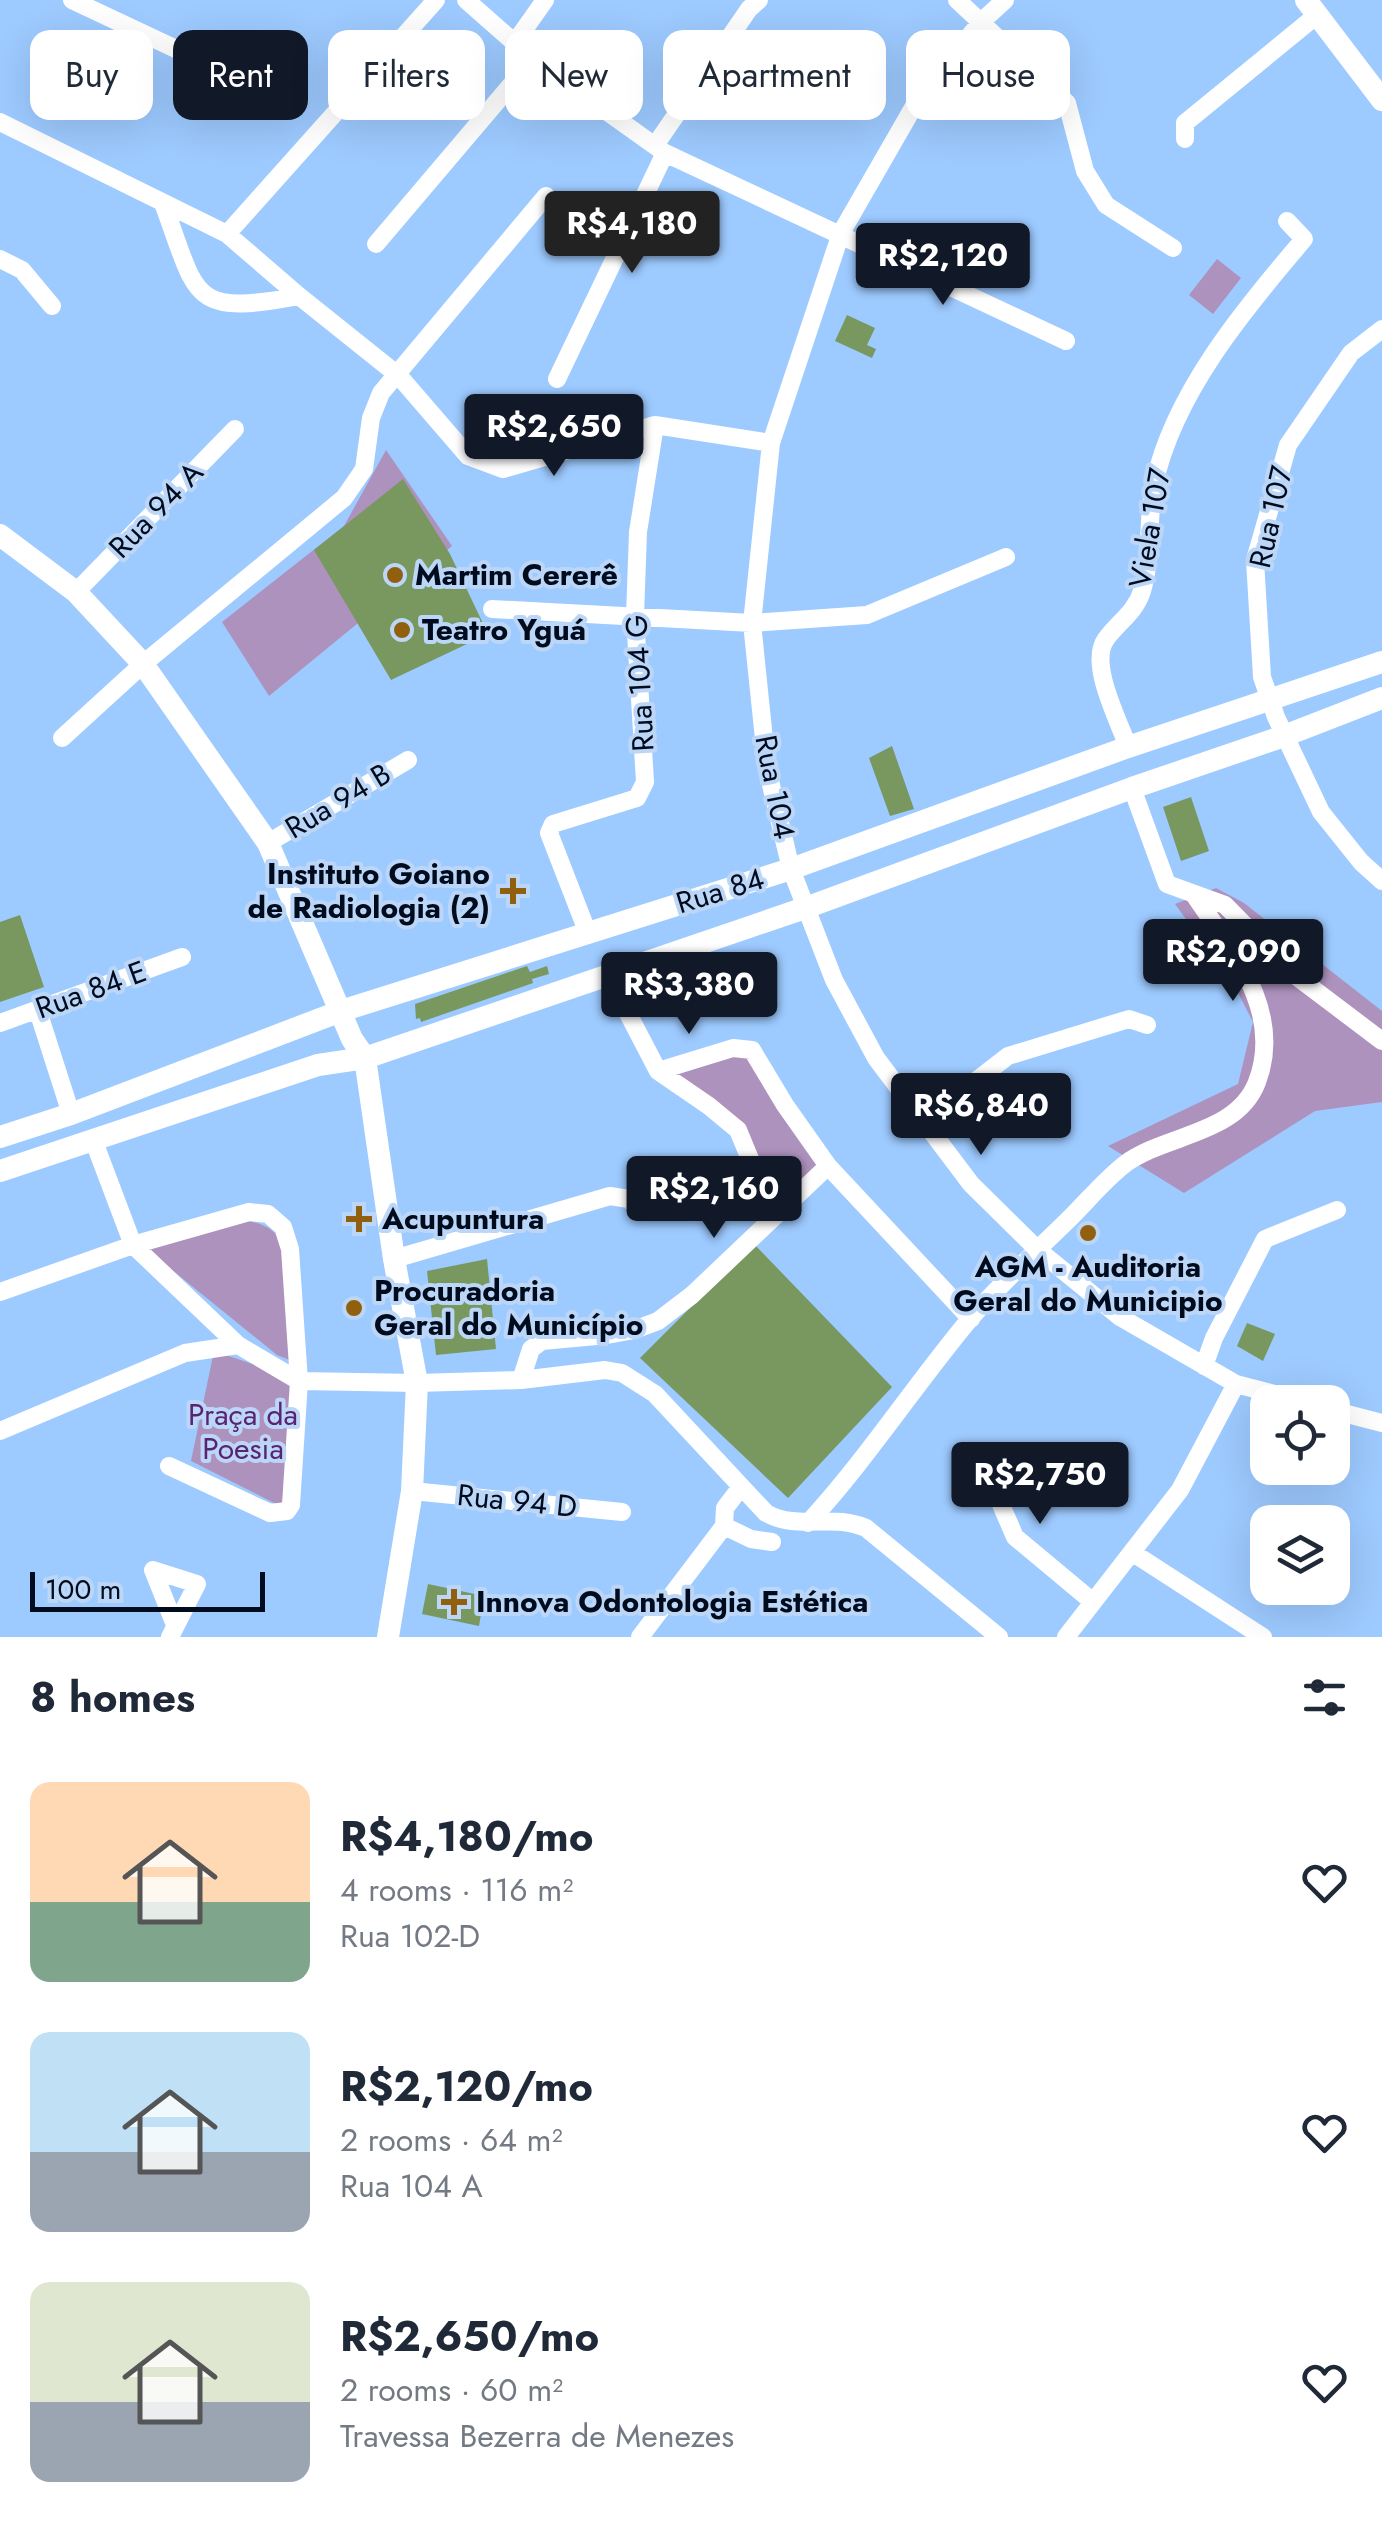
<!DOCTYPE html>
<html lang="en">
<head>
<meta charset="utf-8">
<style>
	:root { --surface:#fff; --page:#f2f2f3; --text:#1f2937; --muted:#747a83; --accent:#111827 }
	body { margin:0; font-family:Jost,sans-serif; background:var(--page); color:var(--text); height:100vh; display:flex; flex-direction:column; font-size:38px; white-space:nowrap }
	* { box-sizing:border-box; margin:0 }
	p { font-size:32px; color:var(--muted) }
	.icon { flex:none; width:55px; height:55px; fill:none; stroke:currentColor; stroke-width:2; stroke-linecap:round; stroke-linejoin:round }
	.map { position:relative; height:1637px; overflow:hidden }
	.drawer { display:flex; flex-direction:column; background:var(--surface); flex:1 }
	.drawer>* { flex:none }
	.hud { position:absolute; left:30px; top:30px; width:1322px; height:90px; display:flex; gap:20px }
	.tools { position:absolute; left:1250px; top:1385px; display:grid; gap:20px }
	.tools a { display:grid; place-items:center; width:100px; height:100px; border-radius:20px; background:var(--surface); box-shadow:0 10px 40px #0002; font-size:50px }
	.scale { position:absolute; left:30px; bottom:25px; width:235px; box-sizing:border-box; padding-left:10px; border:5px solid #000c1e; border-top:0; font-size:28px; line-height:35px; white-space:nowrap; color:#000c1e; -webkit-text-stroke:8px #bbd6f6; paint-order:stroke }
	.price { position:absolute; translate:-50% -85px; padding:0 22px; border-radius:10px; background:var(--accent); color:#fff; font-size:32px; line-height:65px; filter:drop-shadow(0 2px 5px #0008) }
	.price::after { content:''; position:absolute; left:50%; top:60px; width:30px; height:22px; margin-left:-15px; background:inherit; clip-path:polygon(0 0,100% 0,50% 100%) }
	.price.current { background:#222; color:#fff }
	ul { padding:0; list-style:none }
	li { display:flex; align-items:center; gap:30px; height:250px; padding:0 30px }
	li span { display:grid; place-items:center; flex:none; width:280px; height:200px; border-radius:20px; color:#555 }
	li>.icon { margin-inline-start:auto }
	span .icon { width:120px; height:120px; fill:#fffc; stroke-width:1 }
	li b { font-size:42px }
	h2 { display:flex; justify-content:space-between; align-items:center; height:120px; padding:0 30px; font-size:42px }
	.tag { padding:0 35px; border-radius:20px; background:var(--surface); box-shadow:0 10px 40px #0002; font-size:35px; line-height:90px }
	.tag.current { background:var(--accent); color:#fff }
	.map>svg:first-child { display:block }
	.green { fill:#ae92be }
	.building { fill:#789860 }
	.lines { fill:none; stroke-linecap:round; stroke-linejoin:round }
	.minor { stroke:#fff; stroke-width:18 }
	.major { stroke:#fff; stroke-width:22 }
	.poi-dot { fill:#91600f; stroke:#bbd6f6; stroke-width:4 }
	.labels { text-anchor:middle; stroke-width:8; stroke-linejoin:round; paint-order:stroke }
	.street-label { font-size:30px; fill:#000c1e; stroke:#bbd6f6 }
	.poi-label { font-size:30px; font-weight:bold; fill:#000c1e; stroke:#bbd6f6; text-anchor:start }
	.park-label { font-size:30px; fill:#582472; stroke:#bbd6f6 }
</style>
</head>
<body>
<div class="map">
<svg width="1382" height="1637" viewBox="0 0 1382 1637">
	<rect width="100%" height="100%" fill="#9dcaff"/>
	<path class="green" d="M 1217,259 L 1241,278 L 1213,314 L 1189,295 Z
		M 386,450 L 452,546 L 269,696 L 222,622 L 344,526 Z
		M 1216,888 L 1244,903 L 1382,1011 L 1382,1102 L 1315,1111 L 1184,1193 L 1108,1146 L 1238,1084 L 1253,1022 L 1235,987 L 1175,904 Z
		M 736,1055 L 748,1057 L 818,1164 L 776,1207 L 744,1124 L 673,1076 Z
		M 242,1220 C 260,1223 271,1226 281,1241 L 292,1361 L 277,1355 L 145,1248 Z
		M 214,1351 L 293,1378 L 282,1507 L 191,1461 Z"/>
	<path class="building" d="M 847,315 L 875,328 L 867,345 L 876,349 L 872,358 L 835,341 Z
		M 403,479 L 450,554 L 488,634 L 391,680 L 314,550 Z
		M 892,746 L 914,809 L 890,816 L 869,758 Z
		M 1191,797 L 1209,851 L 1181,861 L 1163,807 Z
		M 20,915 L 44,987 L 0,1002 L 0,922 Z
		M 527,966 L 530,972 L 547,966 L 549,974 L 532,979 L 533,983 L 421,1022 L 420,1018 L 416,1019 L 415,1004 Z
		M 754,1244 L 892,1387 L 788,1498 L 640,1358 Z
		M 487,1259 L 496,1349 L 436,1355 L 427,1271 Z
		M 1247,1323 L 1275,1334 L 1263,1361 L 1237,1346 Z
		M 428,1584 L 484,1596 L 479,1626 L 422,1614 Z"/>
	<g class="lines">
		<path class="minor" d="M 72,0 L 210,65
			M 466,0 L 533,59 L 665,153 L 1066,341
			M 957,0 L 1067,103 L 1085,171 L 1106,205 L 1173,248
			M 1005,0 L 981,22 L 921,94 L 841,233 L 771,443 L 752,623 L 767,768 L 791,869 L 834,980 L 876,1058 L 971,1184 L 1038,1250 L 1120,1317 L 1236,1384 L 1305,1402
			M 516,41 L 545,0
			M 0,122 L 227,234 L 299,296 L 399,376 L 468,456 L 503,469 L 655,425 L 771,443
			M 1185,139 L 1185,123 L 1317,15
			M 656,144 L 749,9 L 759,0
			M 163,203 C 198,297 189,317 299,296
			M 227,234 L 436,0
			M 376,244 L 533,59
			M 0,259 L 22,270 L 52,306
			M 1382,329 L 1351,353 L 1288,445 L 1255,560 L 1262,677 L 1276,717 L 1321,812 L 1361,862 L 1382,881
			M 557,379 L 665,153
			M 76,592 L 235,429
			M 492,609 L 752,623 L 867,615 L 1006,557
			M 62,738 L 143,664 L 344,498 L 364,469 L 371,418 L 381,393 L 546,196
			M 1128,747 C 1119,721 1088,663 1106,639 C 1118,622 1135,613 1142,591 C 1152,558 1147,519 1154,485 C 1173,394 1245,308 1304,239 L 1287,221
			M 1132,788 L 1167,884 L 1225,905 L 1292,973 L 1382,1041
			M 268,843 L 408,760
			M 587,931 L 549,833 L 553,824 L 637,798 L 645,782 L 635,616 L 638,532 L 655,425
			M 608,975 L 658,1071 L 709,1106 L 738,1130 L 774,1217
			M 38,1011 L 71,1114
			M 0,1023 L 182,957
			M 658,1071 L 733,1048 L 752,1050 L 785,1105 L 828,1166 L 971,1319
			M 924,1121 L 1008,1056 L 1129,1019 L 1147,1025
			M 93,1139 L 133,1245 L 238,1345
			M 394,1259 L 610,1196 L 629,1199 L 641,1211
			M 0,1292 L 133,1245 L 249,1212 L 268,1214 L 283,1227 L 290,1249 L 299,1381 L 291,1505 L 287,1511 L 270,1513 L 169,1466
			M 1204,1366 L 1214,1338 L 1265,1239 L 1337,1210
			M 521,1380 L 531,1349 L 542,1341 L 607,1335 L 634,1330 L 658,1321 L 692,1295 L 828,1166
			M 1332,1410 L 1382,1423
			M 0,1431 L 185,1353 L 238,1345 L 299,1381 L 417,1383 L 521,1380 L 605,1370 L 622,1373 L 655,1394 L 766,1513 C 798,1531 833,1513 866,1528 L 999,1637
			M 980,1456 L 1015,1537 L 1093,1602
			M 741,1487 L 725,1508 L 724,1526 L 751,1539 L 772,1542
			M 412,1491 L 622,1512
			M 808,1523 C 867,1459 914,1386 969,1320 C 998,1286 1033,1254 1065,1223 C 1085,1204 1103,1181 1125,1164 C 1165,1134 1237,1135 1257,1082 C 1284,1011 1232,951 1195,896
			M 1133,1553 L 1263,1637
			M 170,1637 L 197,1584 L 153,1570 L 175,1625
			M 640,1637 L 724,1526
			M 1066,1637 L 1180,1490 L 1236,1384"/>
		<path class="major" d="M 1306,0 L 1382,100
			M 0,535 L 76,592 L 143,664 L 268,843 L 352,1039 L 365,1058 L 394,1259 L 417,1383 L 412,1491 L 388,1637
			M 0,1137 L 71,1114 L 341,1011 L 791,869 L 1128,747 L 1382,662
			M 0,1171 L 318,1065 L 365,1058 L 808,907 L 1132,788 L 1284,736 L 1382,698"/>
	</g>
	<g class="poi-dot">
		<circle cx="395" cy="575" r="10"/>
		<circle cx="402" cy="630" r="10"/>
		<path d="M508 876h10v10h10v10h-10v10h-10v-10h-10v-10h10z"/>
		<path d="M354 1204h10v10h10v10h-10v10h-10v-10h-10v-10h10z"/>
		<circle cx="1088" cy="1233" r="10"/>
		<circle cx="354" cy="1308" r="10"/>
		<path d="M449 1587h10v10h10v10h-10v10h-10v-10h-10v-10h10z"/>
	</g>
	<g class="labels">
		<g class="street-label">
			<text transform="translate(156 510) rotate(-46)" y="10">Rua 94 A</text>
			<text transform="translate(1271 517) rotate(-77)" y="10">Rua 107</text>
			<text transform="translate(1150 528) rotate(-80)" y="10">Viela 107</text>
			<text transform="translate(640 683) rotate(-93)" y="10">Rua 104 G</text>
			<text transform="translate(775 787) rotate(79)" y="10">Rua 104</text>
			<text transform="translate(338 801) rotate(-31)" y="10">Rua 94 B</text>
			<text transform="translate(720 891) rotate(-17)" y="10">Rua 84</text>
			<text transform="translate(91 990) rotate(-20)" y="10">Rua 84 E</text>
			<text transform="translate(517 1501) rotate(6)" y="10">Rua 94 D</text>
		</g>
		<g class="poi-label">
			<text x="415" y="585">Martim Cererê</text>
			<text x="422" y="640">Teatro Yguá</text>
			<text x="490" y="884" text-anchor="end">Instituto Goiano<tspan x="490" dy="34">de Radiologia (2)</tspan></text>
			<text x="382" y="1229">Acupuntura</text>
			<text x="1088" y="1277" text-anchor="middle">AGM - Auditoria<tspan x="1088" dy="34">Geral do Municipio</tspan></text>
			<text x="374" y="1301">Procuradoria<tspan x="374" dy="34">Geral do Município</tspan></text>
			<text x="476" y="1612">Innova Odontologia Estética</text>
		</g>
		<g class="park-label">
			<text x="243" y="1425">Praça da<tspan x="243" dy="34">Poesia</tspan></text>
		</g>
	</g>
</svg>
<div class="tools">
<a><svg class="icon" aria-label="locate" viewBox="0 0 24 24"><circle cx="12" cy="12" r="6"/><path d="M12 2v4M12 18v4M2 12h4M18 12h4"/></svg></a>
<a><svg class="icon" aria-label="layers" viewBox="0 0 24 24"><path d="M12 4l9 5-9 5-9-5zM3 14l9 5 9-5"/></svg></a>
</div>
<div class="scale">100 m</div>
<b class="price current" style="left:632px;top:276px">R$4,180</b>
<b class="price" style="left:943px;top:308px">R$2,120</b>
<b class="price" style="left:554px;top:479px">R$2,650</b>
<b class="price" style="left:1233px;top:1004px">R$2,090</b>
<b class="price" style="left:689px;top:1037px">R$3,380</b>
<b class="price" style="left:981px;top:1158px">R$6,840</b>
<b class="price" style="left:714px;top:1241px">R$2,160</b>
<b class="price" style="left:1040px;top:1527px">R$2,750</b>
<div class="hud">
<a class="tag">Buy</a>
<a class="tag current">Rent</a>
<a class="tag">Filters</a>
<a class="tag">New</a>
<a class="tag">Apartment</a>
<a class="tag">House</a>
</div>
</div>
<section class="drawer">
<h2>8 homes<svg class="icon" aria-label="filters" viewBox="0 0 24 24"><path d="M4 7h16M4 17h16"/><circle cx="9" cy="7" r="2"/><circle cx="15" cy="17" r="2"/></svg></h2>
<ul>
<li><span style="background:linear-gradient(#ffd9b3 60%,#7fa58c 0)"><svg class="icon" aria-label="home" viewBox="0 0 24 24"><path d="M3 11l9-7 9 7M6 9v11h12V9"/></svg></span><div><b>R$4,180/mo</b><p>4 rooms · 116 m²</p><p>Rua 102-D</p></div><svg class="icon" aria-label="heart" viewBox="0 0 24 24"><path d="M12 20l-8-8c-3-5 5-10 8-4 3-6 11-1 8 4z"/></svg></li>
<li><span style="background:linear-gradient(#bfe0f5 60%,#9aa5b1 0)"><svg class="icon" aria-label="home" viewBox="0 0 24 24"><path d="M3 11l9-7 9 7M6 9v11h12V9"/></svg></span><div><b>R$2,120/mo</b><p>2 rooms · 64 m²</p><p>Rua 104 A</p></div><svg class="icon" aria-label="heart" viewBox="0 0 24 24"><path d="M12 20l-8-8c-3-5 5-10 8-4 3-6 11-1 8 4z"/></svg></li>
<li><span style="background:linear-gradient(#dfe7d0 60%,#9aa5b1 0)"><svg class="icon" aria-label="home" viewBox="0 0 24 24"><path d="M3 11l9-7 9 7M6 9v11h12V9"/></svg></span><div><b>R$2,650/mo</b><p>2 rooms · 60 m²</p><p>Travessa Bezerra de Menezes</p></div><svg class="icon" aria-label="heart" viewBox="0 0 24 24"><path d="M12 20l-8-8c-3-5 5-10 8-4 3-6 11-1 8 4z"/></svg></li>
</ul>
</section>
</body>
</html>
